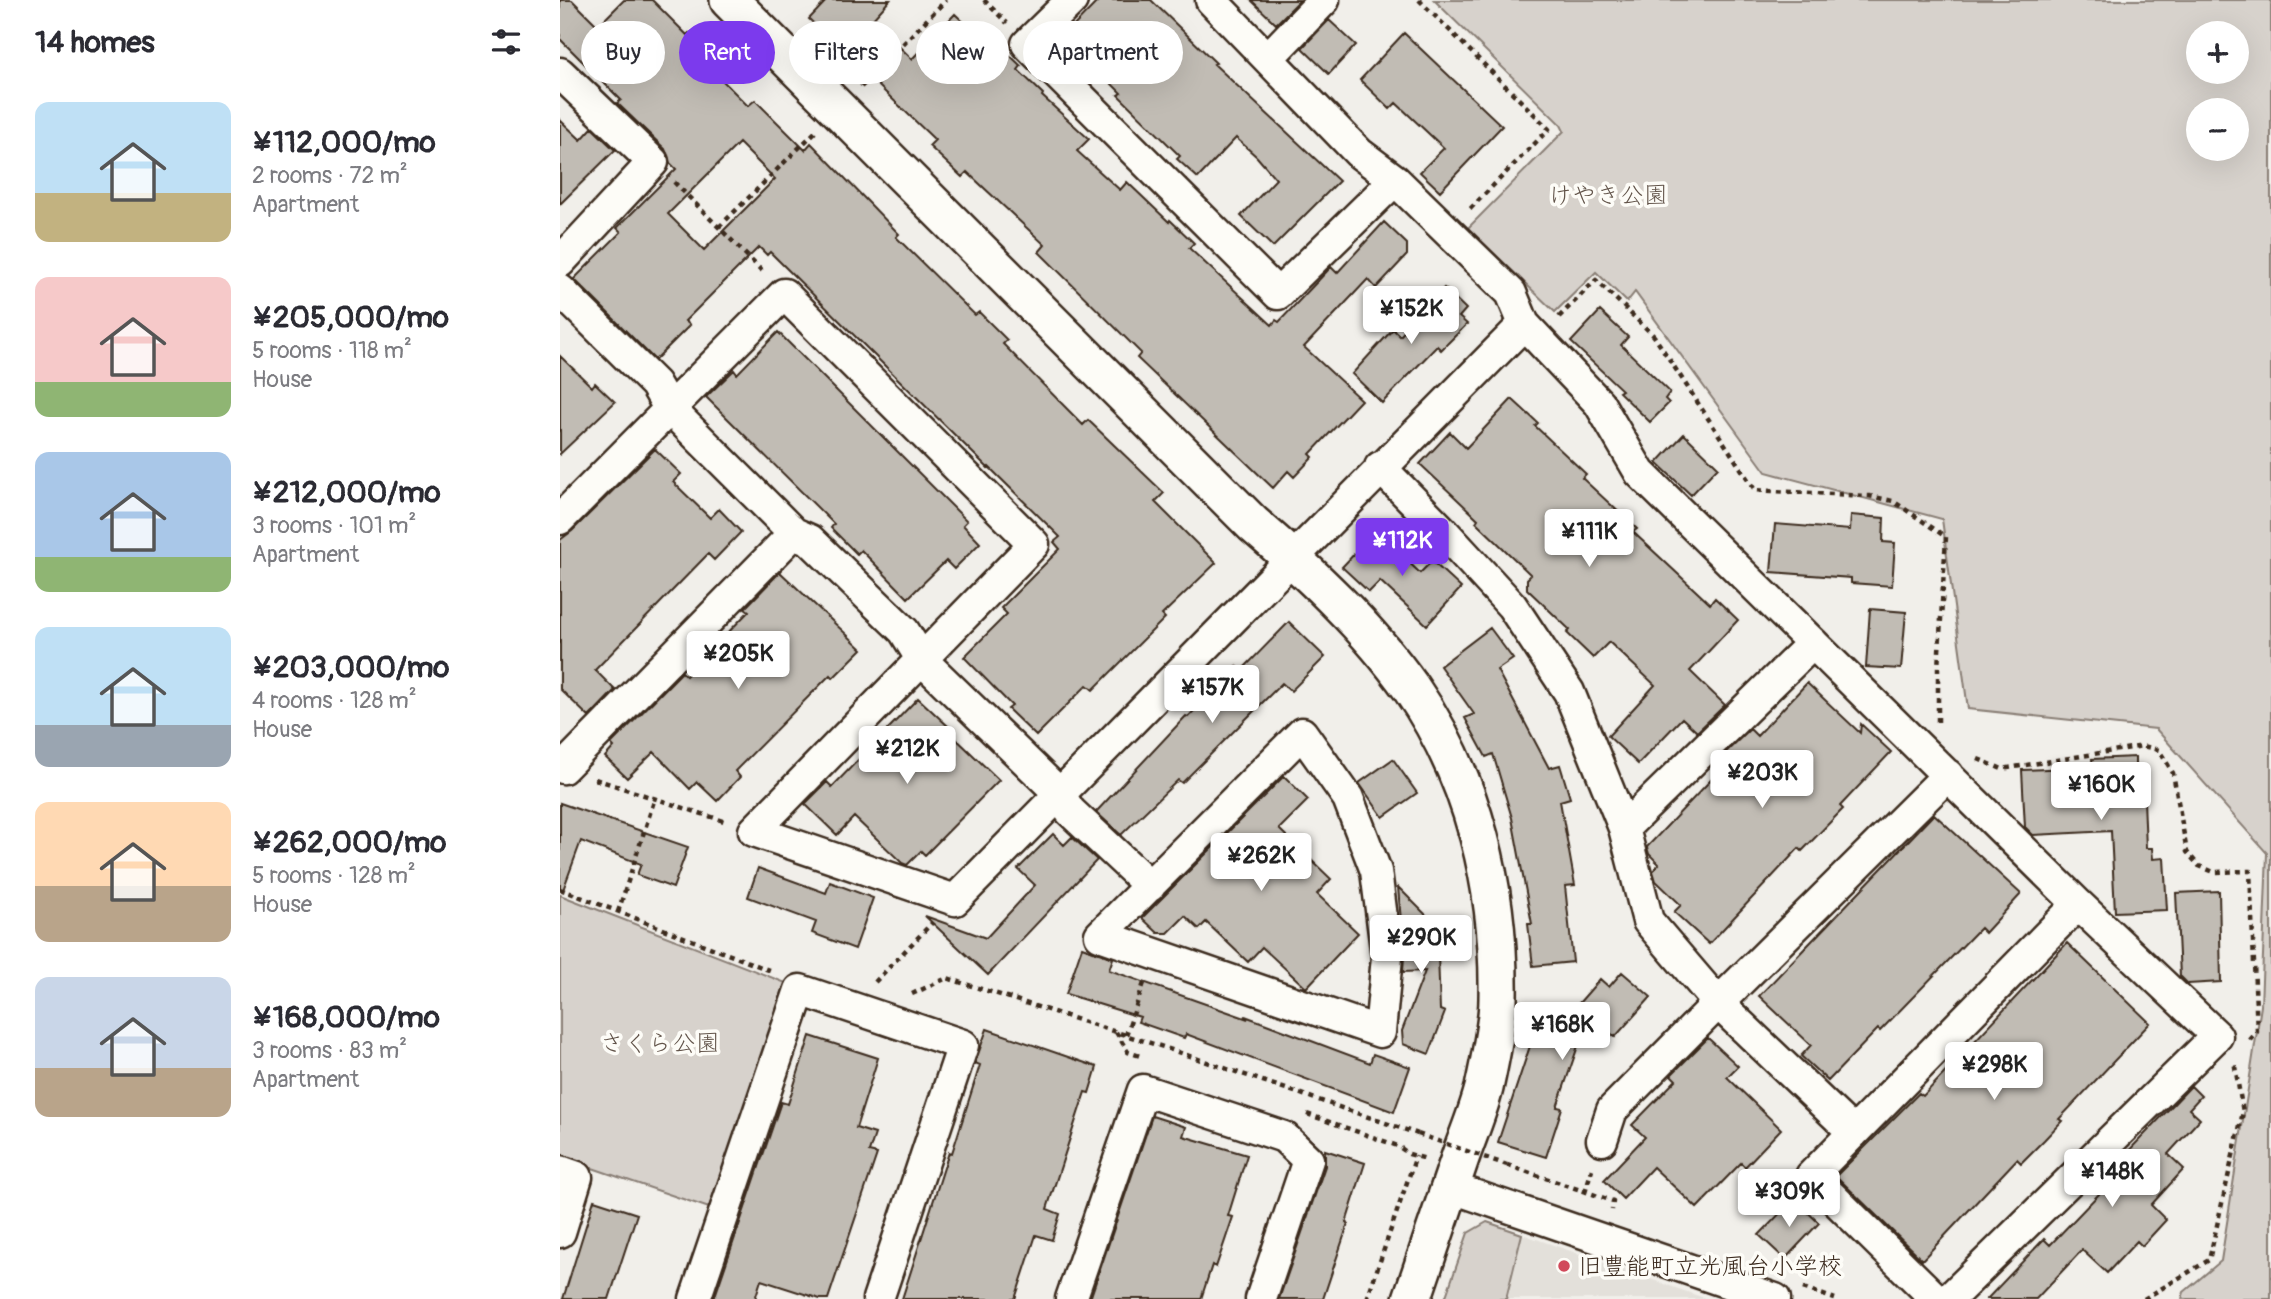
<!DOCTYPE html>
<html lang="en">
<head>
<meta charset="utf-8">
<style>
	:root { --surface:#fff; --page:#f2f2f3; --text:#2b2b33; --muted:#7c7c81; --accent:#7c3aed }
	body { margin:0; font-family:Pangolin,"Klee One",sans-serif; background:var(--page); color:var(--text); height:100vh; display:flex; flex-direction:column; font-size:26px; white-space:nowrap }
	* { box-sizing:border-box; margin:0 }
	p { font-size:23px; color:var(--muted) }
	.icon { flex:none; width:38px; height:38px; fill:none; stroke:currentColor; stroke-width:2; stroke-linecap:round; stroke-linejoin:round }
	.map { position:relative; flex:1; overflow:hidden }
	.details { display:flex; flex-direction:column; background:var(--surface); width:560px }
	.details>* { flex:none }
	.guide { position:absolute; left:21px; top:21px; width:665px; height:63px; display:flex; gap:14px }
	.fabs { position:absolute; left:1626px; top:21px; display:grid; gap:14px }
	.fabs a { display:grid; place-items:center; width:63px; height:63px; border-radius:50%; background:var(--surface); box-shadow:0 7px 28px #0002; font-size:35px }
	.price { position:absolute; translate:-50% -60px; padding:0 16px; border-radius:7px; background:#fff; color:#222; font-size:23px; line-height:46px; filter:drop-shadow(0 2px 4px #0008) }
	.price::after { content:''; position:absolute; left:50%; top:42px; width:21px; height:16px; margin-left:-10px; background:inherit; clip-path:polygon(0 0,100% 0,50% 100%) }
	.price.selected { background:var(--accent); color:#fff }
	ul { padding:0; list-style:none }
	li { display:flex; align-items:center; gap:21px; height:175px; padding:0 35px }
	li span { display:grid; place-items:center; flex:none; width:196px; height:140px; border-radius:14px; color:#555 }
	li>.icon { margin-inline-start:auto }
	span .icon { width:84px; height:84px; fill:#fffc; stroke-width:1 }
	li b { font-size:30px }
	h2 { display:flex; justify-content:space-between; align-items:center; height:84px; padding:0 35px; font-size:30px }
	.chip { padding:0 24px; border-radius:32px; background:var(--surface); box-shadow:0 7px 28px #0002; font-size:24px; line-height:63px }
	.chip.selected { background:var(--accent); color:#fff }
	main { display:flex; flex:1; min-height:0 }
	.map>svg:first-child { display:block }
	.built { fill:#e3e0da }
	.green { fill:#d7d2cc; stroke:#897e75; stroke-width:2; fill-rule:evenodd }
	.building { fill:#c1bcb4; stroke:#3b2a1e; stroke-width:2; fill-rule:evenodd }
	.lines { fill:none; stroke-linecap:round; stroke-linejoin:round }
	.minor-casing { stroke:#3b2a1e; stroke-width:35 }
	.tertiary-casing { stroke:#3b2a1e; stroke-width:42 }
	.path { stroke:#3b2a1e; stroke-width:4.5; stroke-dasharray:5 5; stroke-linecap:butt }
	.minor { stroke:#fdfcf7; stroke-width:30 }
	.tertiary { stroke:#fdfcf7; stroke-width:37 }
	.path-bridge { stroke:#3b2a1e; stroke-width:4.5; stroke-dasharray:5 5; stroke-linecap:butt }
	.poi-dot { fill:#d1495b; stroke:#fdfcf7; stroke-width:2.5 }
	.labels { text-anchor:middle; stroke-width:7; stroke-linejoin:round; paint-order:stroke }
	.park-label { font-size:24px; fill:#62544a; stroke:#fdfcf7 }
	.poi-label { font-size:24px; fill:#3b2a1e; stroke:#fdfcf7; text-anchor:start }
</style>
</head>
<body>
<main>
<section class="details">
<h2>14 homes<svg class="icon" aria-label="filters" viewBox="0 0 24 24"><path d="M4 7h16M4 17h16"/><circle cx="9" cy="7" r="2"/><circle cx="15" cy="17" r="2"/></svg></h2>
<ul>
<li><span style="background:linear-gradient(#bfe0f5 65%,#c2b280 0)"><svg class="icon" aria-label="home" viewBox="0 0 24 24"><path d="M3 11l9-7 9 7M6 9v11h12V9"/></svg></span><div><b>¥112,000/mo</b><p>2 rooms · 72 m²</p><p>Apartment</p></div></li>
<li><span style="background:linear-gradient(#f6c9c9 75%,#8fb573 0)"><svg class="icon" aria-label="home" viewBox="0 0 24 24"><path d="M3 11l9-7 9 7M6 9v11h12V9"/></svg></span><div><b>¥205,000/mo</b><p>5 rooms · 118 m²</p><p>House</p></div></li>
<li><span style="background:linear-gradient(#a9c7e8 75%,#8fb573 0)"><svg class="icon" aria-label="home" viewBox="0 0 24 24"><path d="M3 11l9-7 9 7M6 9v11h12V9"/></svg></span><div><b>¥212,000/mo</b><p>3 rooms · 101 m²</p><p>Apartment</p></div></li>
<li><span style="background:linear-gradient(#bfe0f5 70%,#9aa5b1 0)"><svg class="icon" aria-label="home" viewBox="0 0 24 24"><path d="M3 11l9-7 9 7M6 9v11h12V9"/></svg></span><div><b>¥203,000/mo</b><p>4 rooms · 128 m²</p><p>House</p></div></li>
<li><span style="background:linear-gradient(#ffd9b3 60%,#b9a48a 0)"><svg class="icon" aria-label="home" viewBox="0 0 24 24"><path d="M3 11l9-7 9 7M6 9v11h12V9"/></svg></span><div><b>¥262,000/mo</b><p>5 rooms · 128 m²</p><p>House</p></div></li>
<li><span style="background:linear-gradient(#c9d6e8 65%,#b9a48a 0)"><svg class="icon" aria-label="home" viewBox="0 0 24 24"><path d="M3 11l9-7 9 7M6 9v11h12V9"/></svg></span><div><b>¥168,000/mo</b><p>3 rooms · 83 m²</p><p>Apartment</p></div></li>
</ul>
</section>
<div class="map">
<svg width="1711" height="1299" viewBox="0 0 1711 1299">
	<rect width="100%" height="100%" fill="#f1efea"/>
	<filter id="ink" filterUnits="userSpaceOnUse"><feTurbulence type="fractalNoise" baseFrequency=".0143" numOctaves="2"/><feDisplacementMap in="SourceGraphic" scale="14" xChannelSelector="R" yChannelSelector="G"/><feConvolveMatrix kernelMatrix="1 2 1 2 8 2 1 2 1" color-interpolation-filters="sRGB"/></filter>
	<g filter="url(#ink)">
		<path class="built" d="M 962,1234 L 1147,1299 L 946,1299 Z"/>
		<path class="green" d="M 874,0 L 1711,0 L 1711,1299 L 1622,1299 L 1624,1292 L 1661,1261 L 1701,1006 L 1707,853 L 1596,729 L 1408,709 L 1382,519 L 1206,472 L 1075,292 L 1067,302 L 1036,272 L 995,312 L 908,228 L 1004,131 L 1001,125 ZM 1676,33 L 1676,72 L 1638,72 L 1638,33 ZM 1676,110 L 1676,149 L 1638,149 L 1638,110 Z
			M 0,895 L 226,983 L 149,1208 L 0,1157 Z
			M 927,1222 L 962,1234 L 946,1299 L 885,1299 L 908,1233 Z"/>
		<path class="building" d="M 0,0 L 12,0 L 38,26 L 64,0 L 92,0 L 127,35 L 129,33 L 157,61 L 150,68 L 188,106 L 195,100 L 245,150 L 251,143 L 339,234 L 336,237 L 415,315 L 419,312 L 447,340 L 443,344 L 523,425 L 528,420 L 604,493 L 595,502 L 656,563 L 602,615 L 605,618 L 533,690 L 527,685 L 476,736 L 448,709 L 452,706 L 404,657 L 447,614 L 441,608 L 500,549 L 494,542 L 500,537 L 429,467 L 428,468 L 210,252 L 207,255 L 199,247 L 125,321 L 130,325 L 95,360 L 14,279 L 61,232 L 57,228 L 116,169 L 110,163 L 105,149 L 57,103 L 61,100 L 0,39 ZM 179,143 L 215,179 L 144,250 L 108,214 Z
			M 267,0 L 330,0 L 312,20 L 352,59 L 395,14 L 433,50 L 438,44 L 461,66 L 458,70 L 483,94 L 482,96 L 529,139 L 517,151 L 560,190 L 567,182 L 609,222 L 610,220 L 634,243 L 629,248 L 712,325 L 716,320 L 719,322 L 771,267 L 777,273 L 824,222 L 847,244 L 847,255 L 816,288 L 808,279 L 744,347 L 801,400 L 750,454 L 753,457 L 734,477 L 728,471 L 713,488 L 577,358 L 581,353 L 479,252 L 485,245 L 407,172 L 402,177 L 369,146 L 375,140 L 249,19 Z
			M 539,0 L 591,0 L 656,63 L 654,64 L 779,181 L 713,247 L 681,216 L 716,179 L 697,157 L 676,138 L 638,178 L 617,159 L 620,156 L 558,95 L 561,93 L 504,36 Z
			M 691,0 L 740,0 L 716,24 Z
			M 769,20 L 796,45 L 769,74 L 742,48 Z
			M 844,33 L 942,126 L 880,191 L 860,172 L 884,148 L 836,103 L 830,109 L 800,80 Z
			M 0,120 L 21,140 L 32,128 L 55,150 L 0,204 Z
			M 884,288 L 906,309 L 899,317 L 907,324 L 881,350 L 877,346 L 822,403 L 792,374 L 833,329 L 840,336 Z
			M 1040,311 L 1068,337 L 1061,345 L 1110,392 L 1105,399 L 1109,403 L 1090,422 L 1059,392 L 1062,390 L 1011,342 Z
			M 218,332 L 407,521 L 403,525 L 420,543 L 394,569 L 386,561 L 348,598 L 301,550 L 297,554 L 271,528 L 274,524 L 146,397 L 174,370 L 177,374 Z
			M 0,356 L 32,387 L 35,383 L 55,402 L 0,454 Z
			M 952,399 L 978,423 L 975,426 L 1026,474 L 1022,478 L 1077,529 L 1073,532 L 1150,604 L 1155,598 L 1178,620 L 1130,671 L 1165,705 L 1137,732 L 1122,718 L 1078,764 L 1048,736 L 1095,685 L 1049,642 L 1033,658 L 1007,633 L 1010,630 L 967,589 L 967,579 L 971,575 L 916,522 L 918,519 L 860,464 L 890,432 L 906,448 Z
			M 1124,434 L 1158,467 L 1131,495 L 1097,463 Z
			M 95,449 L 121,474 L 113,482 L 150,518 L 159,509 L 181,532 L 154,560 L 148,554 L 35,670 L 55,690 L 29,717 L 0,689 L 0,540 L 12,531 Z
			M 1291,515 L 1324,518 L 1323,542 L 1335,543 L 1332,586 L 1291,583 L 1291,578 L 1211,572 L 1215,524 L 1290,530 Z
			M 816,531 L 860,573 L 872,561 L 901,588 L 867,625 L 820,581 L 809,592 L 782,567 Z
			M 220,572 L 302,649 L 273,678 L 270,675 L 175,771 L 180,777 L 157,801 L 137,782 L 130,789 L 94,752 L 67,778 L 45,757 L 54,747 L 51,744 L 122,672 L 126,676 L 189,611 L 185,608 Z
			M 1310,609 L 1346,612 L 1341,669 L 1306,667 Z
			M 729,622 L 765,657 L 731,691 L 722,683 L 622,783 L 618,780 L 561,835 L 536,812 L 626,716 L 628,717 L 677,666 L 681,671 Z
			M 930,628 L 953,659 L 937,670 L 989,768 L 1000,765 L 1010,798 L 1000,801 L 1015,885 L 1005,886 L 1013,962 L 973,966 L 968,924 L 972,924 L 952,818 L 933,754 L 926,757 L 905,718 L 914,714 L 880,666 Z
			M 1247,683 L 1300,733 L 1301,724 L 1331,752 L 1280,806 L 1283,809 L 1242,851 L 1239,848 L 1149,944 L 1114,912 L 1121,905 L 1096,881 L 1093,871 L 1099,864 L 1089,854 L 1087,847 L 1168,762 L 1162,756 L 1190,729 L 1197,736 Z
			M 358,698 L 390,728 L 388,731 L 439,780 L 365,855 L 361,851 L 347,865 L 342,863 L 294,817 L 277,835 L 245,804 L 267,782 L 272,787 Z
			M 1575,757 L 1575,777 L 1583,776 L 1586,848 L 1592,848 L 1593,859 L 1604,858 L 1607,910 L 1555,912 L 1551,831 L 1473,835 L 1465,827 L 1462,770 L 1533,767 L 1532,759 Z
			M 833,759 L 857,793 L 823,817 L 799,783 Z
			M 724,776 L 748,800 L 719,829 L 771,879 L 757,894 L 798,933 L 746,988 L 702,947 L 688,962 L 646,922 L 639,929 L 625,916 L 608,933 L 598,933 L 582,918 Z
			M 0,803 L 128,847 L 113,888 L 77,875 L 81,864 L 21,841 L 3,890 L 0,889 Z
			M 1374,814 L 1461,894 L 1425,933 L 1420,928 L 1320,1031 L 1318,1029 L 1268,1081 L 1241,1056 L 1251,1045 L 1199,996 Z
			M 493,834 L 504,845 L 512,837 L 537,860 L 428,975 L 365,916 L 426,938 L 475,885 L 458,869 Z
			M 198,868 L 266,893 L 270,882 L 313,898 L 295,949 L 252,933 L 256,922 L 188,897 Z
			M 838,887 L 877,926 L 880,1010 L 885,1012 L 869,1054 L 843,1044 L 842,1031 L 865,971 L 843,972 L 844,955 Z
			M 1659,891 L 1661,982 L 1628,984 L 1620,976 L 1616,893 Z
			M 1507,943 L 1590,1023 L 1499,1119 L 1502,1121 L 1484,1140 L 1461,1163 L 1457,1159 L 1362,1260 L 1276,1176 L 1359,1093 L 1363,1096 Z
			M 522,947 L 553,958 L 549,970 L 688,1019 L 685,1016 L 810,1063 L 813,1054 L 850,1067 L 834,1112 L 626,1034 L 624,1038 L 578,1022 L 580,1017 L 506,994 Z
			M 1062,972 L 1091,997 L 1055,1037 L 1029,1014 L 997,1107 L 1002,1108 L 986,1157 L 938,1142 L 979,1019 L 999,1026 L 1040,979 L 1049,987 Z
			M 427,1029 L 537,1067 L 529,1093 L 525,1092 L 487,1209 L 500,1214 L 492,1240 L 476,1235 L 455,1299 L 342,1299 L 389,1152 L 392,1153 L 420,1065 L 415,1063 Z
			M 250,1036 L 318,1058 L 296,1128 L 315,1134 L 309,1152 L 317,1154 L 268,1299 L 260,1299 L 201,1280 L 195,1299 L 154,1299 L 221,1102 L 228,1104 Z
			M 1148,1038 L 1178,1066 L 1167,1077 L 1221,1129 L 1185,1167 L 1181,1163 L 1137,1208 L 1093,1167 L 1063,1199 L 1044,1180 L 1085,1137 L 1072,1125 L 1116,1080 L 1111,1075 Z
			M 1631,1086 L 1641,1096 L 1629,1109 L 1640,1119 L 1608,1154 L 1624,1169 L 1591,1205 L 1606,1220 L 1582,1246 L 1577,1241 L 1547,1273 L 1522,1250 L 1476,1299 L 1427,1299 L 1484,1239 L 1490,1245 L 1564,1168 L 1558,1162 Z
			M 592,1116 L 626,1127 L 623,1136 L 687,1155 L 668,1216 L 673,1217 L 656,1267 L 652,1265 L 641,1299 L 530,1299 Z
			M 765,1150 L 805,1163 L 786,1223 L 788,1224 L 763,1299 L 719,1299 L 765,1166 Z
			M 1234,1199 L 1259,1223 L 1225,1259 L 1199,1235 Z
			M 34,1200 L 77,1214 L 49,1299 L 3,1299 Z"/>
		<g class="lines">
			<defs>
				<path id="minor" d="M 512,0 L 467,44 L 718,294 L 835,180
					M 708,58 L 764,0
					M 0,73 L 93,162 L 0,262
					M 0,290 L 95,384 L 109,408 L 234,533 L 250,540 L 344,631 L 362,660 L 499,793 L 510,811 L 590,886
					M 964,324 L 1039,403 L 1080,473 L 1518,904 L 1251,1176 L 1376,1299
					M 820,467 L 883,531 L 952,606 L 1009,692 L 1064,828 L 1088,921 L 1158,1003 L 1052,1110 L 1042,1140
					M 0,519 L 224,294 L 474,544 L 194,831 L 395,900 L 964,324 L 951,293 L 835,180 L 799,153 L 651,0
					M 742,733 L 788,798 L 816,871 L 827,957 L 820,1032 L 540,935 Z
					M 0,767 L 3,768 L 234,533
					M 1064,828 L 1253,643
					M 1293,1132 L 1158,1003 L 1388,775
					M 0,1171 L 17,1177 L 0,1232
					M 890,1187 L 1215,1299
					M 135,1299 L 240,990 L 403,1045 L 318,1299
					M 511,1299 L 583,1090 L 724,1137 L 748,1160 L 701,1299
					M 1389,1299 L 1657,1036 L 1518,904"/>
				<path id="tertiary" d="M 169,0 L 693,524 C 749,572 808,627 851,688 C 914,779 940,889 938,999 C 938,1022 929,1065 924,1088 C 918,1112 908,1135 900,1158 C 884,1205 868,1252 852,1299"/>
			</defs>
			<use href="#minor" class="minor-casing"/>
			<use href="#tertiary" class="tertiary-casing"/>
			<path class="path" d="M 424,0 L 447,23
				M 859,0 L 989,129 L 910,209
				M 301,87 L 386,0
				M 114,182 L 204,273
				M 159,227 L 255,132
				M 999,317 L 1036,280 L 1094,336 L 1195,490 L 1309,496 L 1333,501 L 1386,537 L 1378,668 L 1378,722
				M 1418,759 L 1442,769 L 1583,746 L 1599,750 L 1613,773 L 1627,852 L 1639,866 L 1654,872 L 1690,871 L 1697,1032 L 1689,1041
				M 35,779 L 167,822
				M 0,889 L 214,972
				M 58,912 L 95,798
				M 315,982 L 372,923
				M 352,994 L 387,978 L 603,1047 L 858,1134
				M 556,1032 L 568,1052 L 583,1057
				M 566,1035 L 584,983
				M 747,1114 L 838,1146 L 849,1154 L 866,1159
				M 947,1165 L 1053,1201 L 1052,1210
				M 1025,1192 L 1032,1169
				M 1243,1288 L 1275,1299
				M 807,1299 L 856,1156
				M 1584,1299 L 1649,1260 L 1683,1112 L 1674,1061"/>
			<use href="#minor" class="minor"/>
			<use href="#tertiary" class="tertiary"/>
			<path class="path-bridge" d="M 858,1134 L 947,1165"/>
		</g>
	</g>
	<circle class="poi-dot" cx="1004" cy="1266" r="7"/>
	<g class="labels">
		<g class="park-label">
			<text x="1048" y="203">けやき公園</text>
			<text x="100" y="1051">さくら公園</text>
		</g>
		<g class="poi-label">
			<text x="1018" y="1274">旧豊能町立光風台小学校</text>
		</g>
	</g>
</svg>
<div class="fabs">
<a>+</a>
<a>−</a>
</div>
<b class="price" style="left:851px;top:346px">¥152K</b>
<b class="price" style="left:1029px;top:569px">¥111K</b>
<b class="price selected" style="left:842px;top:578px">¥112K</b>
<b class="price" style="left:178px;top:691px">¥205K</b>
<b class="price" style="left:652px;top:725px">¥157K</b>
<b class="price" style="left:347px;top:786px">¥212K</b>
<b class="price" style="left:1202px;top:810px">¥203K</b>
<b class="price" style="left:1541px;top:822px">¥160K</b>
<b class="price" style="left:701px;top:893px">¥262K</b>
<b class="price" style="left:861px;top:975px">¥290K</b>
<b class="price" style="left:1002px;top:1062px">¥168K</b>
<b class="price" style="left:1434px;top:1102px">¥298K</b>
<b class="price" style="left:1552px;top:1209px">¥148K</b>
<b class="price" style="left:1229px;top:1229px">¥309K</b>
<div class="guide">
<a class="chip">Buy</a>
<a class="chip selected">Rent</a>
<a class="chip">Filters</a>
<a class="chip">New</a>
<a class="chip">Apartment</a>
</div>
</div>
</main>
</body>
</html>
